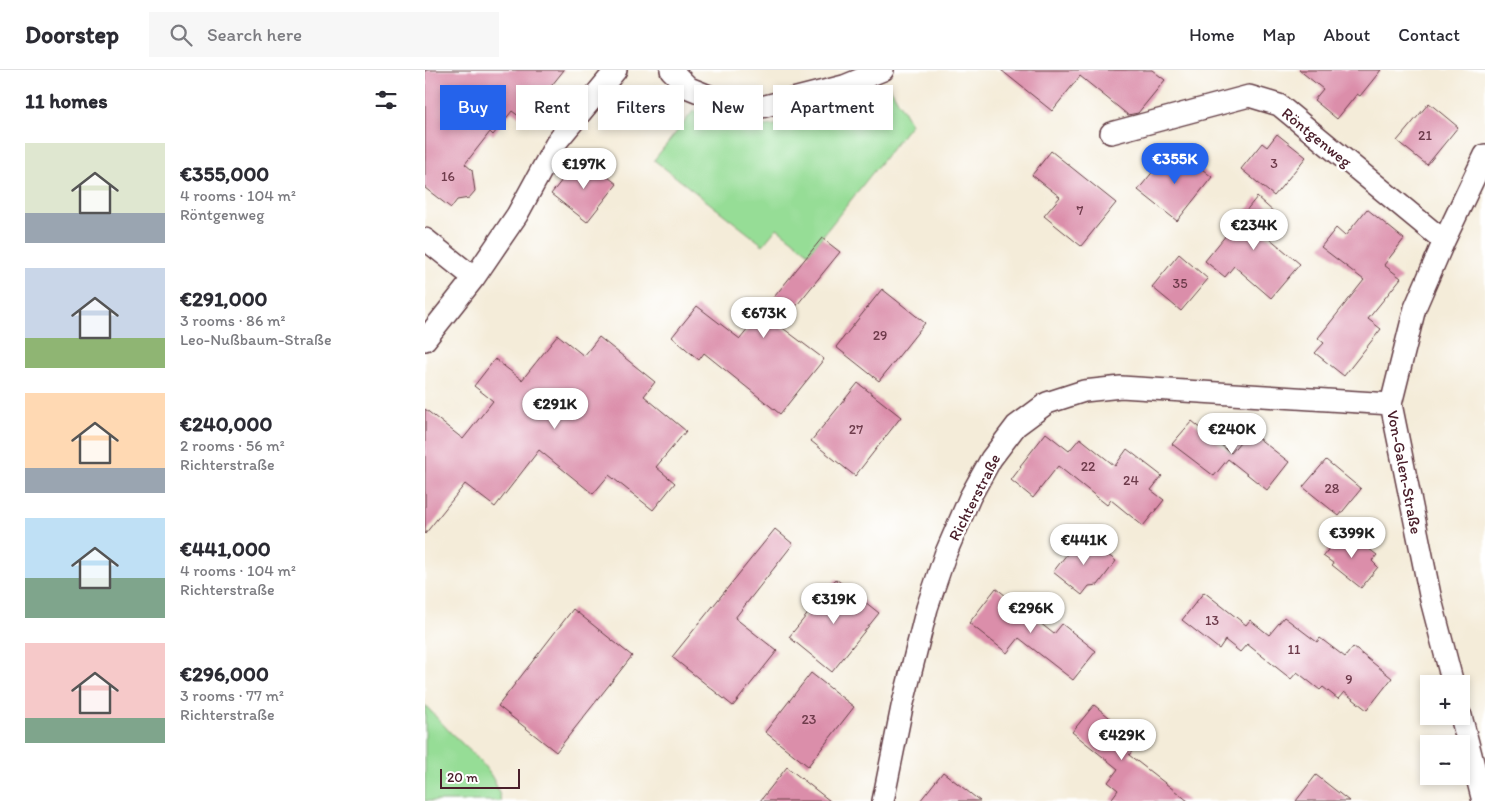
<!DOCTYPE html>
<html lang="en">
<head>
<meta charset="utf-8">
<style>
	:root { --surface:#fff; --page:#f7f7f7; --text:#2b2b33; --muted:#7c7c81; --line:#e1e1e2; --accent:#2563eb }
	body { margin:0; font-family:Itim,sans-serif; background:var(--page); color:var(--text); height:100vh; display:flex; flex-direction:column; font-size:19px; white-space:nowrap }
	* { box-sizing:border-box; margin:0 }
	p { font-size:16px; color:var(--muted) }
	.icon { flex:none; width:28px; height:28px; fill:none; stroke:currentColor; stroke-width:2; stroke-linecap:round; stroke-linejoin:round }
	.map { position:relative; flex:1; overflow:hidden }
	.side { display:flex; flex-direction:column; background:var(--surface); width:425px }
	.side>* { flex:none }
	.guide { position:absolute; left:15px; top:15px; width:475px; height:45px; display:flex; gap:10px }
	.tools { position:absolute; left:995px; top:605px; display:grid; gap:10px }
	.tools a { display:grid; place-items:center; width:50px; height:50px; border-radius:0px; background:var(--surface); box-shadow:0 2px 8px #0003; font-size:25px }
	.scale { position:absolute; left:15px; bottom:12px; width:80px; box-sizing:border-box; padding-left:5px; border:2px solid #4a1f2b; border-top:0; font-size:14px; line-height:18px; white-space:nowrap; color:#4a1f2b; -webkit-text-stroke:4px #fff; paint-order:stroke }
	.price { position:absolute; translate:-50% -42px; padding:0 11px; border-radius:18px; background:#fff; color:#222; font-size:16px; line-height:32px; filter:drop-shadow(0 1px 2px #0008) }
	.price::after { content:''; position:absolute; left:50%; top:30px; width:15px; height:11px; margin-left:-8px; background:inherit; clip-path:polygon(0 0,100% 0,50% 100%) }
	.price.active { background:var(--accent); color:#fff }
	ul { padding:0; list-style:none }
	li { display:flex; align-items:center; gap:15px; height:125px; padding:0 25px }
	li span { display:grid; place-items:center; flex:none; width:140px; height:100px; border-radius:0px; color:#555 }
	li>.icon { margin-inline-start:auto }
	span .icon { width:60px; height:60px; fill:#fffc; stroke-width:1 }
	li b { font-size:21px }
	h2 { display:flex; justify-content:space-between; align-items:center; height:60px; padding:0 25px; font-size:21px }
	.tag { padding:0 18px; border-radius:0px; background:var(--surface); box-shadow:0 2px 8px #0003; font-size:18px; line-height:45px }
	.tag.active { background:var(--accent); color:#fff }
	header { display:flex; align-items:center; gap:30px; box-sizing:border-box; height:70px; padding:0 25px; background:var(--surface); border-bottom:1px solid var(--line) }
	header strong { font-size:24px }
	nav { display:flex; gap:28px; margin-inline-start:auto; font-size:18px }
	.search { width:350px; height:45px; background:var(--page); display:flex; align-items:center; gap:12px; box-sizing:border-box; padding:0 18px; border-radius:0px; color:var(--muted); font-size:19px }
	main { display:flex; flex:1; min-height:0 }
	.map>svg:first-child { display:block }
	.green { fill:#96dd96; stroke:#707e60 }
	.building { fill:#db8eaa }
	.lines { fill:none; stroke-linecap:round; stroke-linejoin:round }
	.minor-casing { stroke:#643e45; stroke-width:24 }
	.minor { stroke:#fff; stroke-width:21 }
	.labels { text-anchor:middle; stroke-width:5; stroke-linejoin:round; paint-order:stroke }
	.number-label { font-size:14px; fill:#6e3b4b }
	.street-label { font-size:16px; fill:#4a1f2b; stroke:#fff }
</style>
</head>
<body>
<header>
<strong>Doorstep</strong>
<div class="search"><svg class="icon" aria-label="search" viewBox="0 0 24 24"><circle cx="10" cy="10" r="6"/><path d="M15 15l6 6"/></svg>Search here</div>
<nav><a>Home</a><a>Map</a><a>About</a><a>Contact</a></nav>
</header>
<main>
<section class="side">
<h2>11 homes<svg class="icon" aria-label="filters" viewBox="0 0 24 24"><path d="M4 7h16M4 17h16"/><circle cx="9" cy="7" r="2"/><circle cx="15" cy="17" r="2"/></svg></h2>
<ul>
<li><span style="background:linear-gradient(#dfe7d0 70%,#9aa5b1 0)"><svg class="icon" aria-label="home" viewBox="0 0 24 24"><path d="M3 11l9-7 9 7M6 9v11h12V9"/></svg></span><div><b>€355,000</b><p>4 rooms · 104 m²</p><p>Röntgenweg</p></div></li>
<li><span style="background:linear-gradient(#c9d6e8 70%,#8fb573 0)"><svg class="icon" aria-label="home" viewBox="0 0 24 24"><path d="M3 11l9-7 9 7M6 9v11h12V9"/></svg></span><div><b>€291,000</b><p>3 rooms · 86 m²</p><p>Leo-Nußbaum-Straße</p></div></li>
<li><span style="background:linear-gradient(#ffd9b3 75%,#9aa5b1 0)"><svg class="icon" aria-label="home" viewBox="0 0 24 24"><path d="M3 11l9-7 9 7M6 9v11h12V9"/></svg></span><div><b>€240,000</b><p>2 rooms · 56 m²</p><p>Richterstraße</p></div></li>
<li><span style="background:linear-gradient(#bfe0f5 60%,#7fa58c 0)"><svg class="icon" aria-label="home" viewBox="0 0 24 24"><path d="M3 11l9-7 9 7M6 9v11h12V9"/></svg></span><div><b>€441,000</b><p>4 rooms · 104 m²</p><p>Richterstraße</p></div></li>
<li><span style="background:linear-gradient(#f6c9c9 75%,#7fa58c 0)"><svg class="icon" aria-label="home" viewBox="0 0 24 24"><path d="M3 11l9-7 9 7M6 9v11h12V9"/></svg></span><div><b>€296,000</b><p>3 rooms · 77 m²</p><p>Richterstraße</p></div></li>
</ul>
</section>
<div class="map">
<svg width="1060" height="731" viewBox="0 0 1060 731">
	<rect width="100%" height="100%" fill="#fff"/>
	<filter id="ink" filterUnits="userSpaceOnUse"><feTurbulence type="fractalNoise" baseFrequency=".02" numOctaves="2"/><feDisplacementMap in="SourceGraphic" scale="10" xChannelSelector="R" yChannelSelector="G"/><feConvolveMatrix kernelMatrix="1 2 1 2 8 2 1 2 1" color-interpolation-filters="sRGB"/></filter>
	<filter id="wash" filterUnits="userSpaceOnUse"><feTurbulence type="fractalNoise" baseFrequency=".0096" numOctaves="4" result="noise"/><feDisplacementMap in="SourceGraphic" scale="20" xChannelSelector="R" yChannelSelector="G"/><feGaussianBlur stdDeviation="1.12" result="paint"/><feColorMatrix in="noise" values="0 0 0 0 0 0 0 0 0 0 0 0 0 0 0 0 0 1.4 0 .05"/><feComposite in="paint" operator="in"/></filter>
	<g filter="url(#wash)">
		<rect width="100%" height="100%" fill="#f4ecd9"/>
		<path class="green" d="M 445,11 L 465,17 L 486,54 L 384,183 L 352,158 L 338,175 L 229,90 L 269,40 L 293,59 L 393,52 L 433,14 Z
			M 0,635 C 9,644 17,654 26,663 C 48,684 70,700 76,731 L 0,731 Z"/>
		<g id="blocks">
			<path class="building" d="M 0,0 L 139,0 L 99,50 L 87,41 L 68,65 L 65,62 L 40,94 L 47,100 L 50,121 L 44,128 L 32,130 L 26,138 L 0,118 Z
				M 576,0 L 727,0 L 740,10 L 713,43 L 703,45 L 655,6 L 627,41 Z
				M 874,0 L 956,0 L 935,26 L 932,24 L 912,49 L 889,30 L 898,19 Z
				M 1004,33 L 1033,57 L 1002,95 L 972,71 Z
				M 852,64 L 881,87 L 849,126 L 816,99 L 837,73 L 842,77 Z
				M 752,79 L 787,107 L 752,151 L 713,120 L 734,94 L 738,96 Z
				M 626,81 L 691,133 L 656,176 L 619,146 L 635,127 L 607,105 Z
				M 158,88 L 192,114 L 162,152 L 126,124 L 145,100 L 147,102 Z
				M 832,127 L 851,144 L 837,162 L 875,194 L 846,228 L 809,196 L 800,207 L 780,191 Z
				M 942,139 L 979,169 L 959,195 L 976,208 L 943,249 L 956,259 L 919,306 L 890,283 L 899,273 L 893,268 L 939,210 L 896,177 L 911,158 L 920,166 Z
				M 397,168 L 415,182 L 355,256 L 399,289 L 355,344 L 279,283 L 274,290 L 247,267 L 272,236 L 315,269 Z
				M 754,184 L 783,209 L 756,241 L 727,217 Z
				M 457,219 L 500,253 L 454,311 L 411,277 Z
				M 133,265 L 159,286 L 174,267 L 230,312 L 219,326 L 261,361 L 231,397 L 250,413 L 228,440 L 184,405 L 168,424 L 114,380 L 70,437 L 40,414 L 0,464 L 0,339 L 38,369 L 68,331 L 49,316 L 70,289 L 97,310 Z
				M 433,313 L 476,347 L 430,406 L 386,371 Z
				M 767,351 L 806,383 L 824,361 L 864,392 L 842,420 L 803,389 L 789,406 L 747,374 Z
				M 621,363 L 644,381 L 655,368 L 690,396 L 702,379 L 737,406 L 726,420 L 739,430 L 718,456 L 686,430 L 682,435 L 633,396 L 608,428 L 586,410 L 596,397 L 595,396 Z
				M 901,390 L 936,419 L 914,446 L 878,417 Z
				M 350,459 L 368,474 L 310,548 L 352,581 L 308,636 L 247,587 Z
				M 919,460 L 952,485 L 947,491 L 953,497 L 936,518 L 907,495 L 908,493 L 898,486 Z
				M 657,465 L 691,491 L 673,515 L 664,516 L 657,525 L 628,502 Z
				M 411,509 L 454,543 L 407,602 L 364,567 Z
				M 571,518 L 629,564 L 637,554 L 671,581 L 648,610 L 594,568 L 582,583 L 544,553 Z
				M 779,522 L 821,555 L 825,550 L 844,565 L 859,547 L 892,572 L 895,568 L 920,587 L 928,577 L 967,608 L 942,640 L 919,622 L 913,629 L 898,617 L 895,620 L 872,602 L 866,609 L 822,574 L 815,582 L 800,570 L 794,579 L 757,550 Z
				M 148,539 L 207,586 L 131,682 L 73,636 Z
				M 386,603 L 429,637 L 383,696 L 340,662 Z
				M 669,635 L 704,663 L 698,670 L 709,679 L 704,685 L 763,731 L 685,731 L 693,720 L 683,712 L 693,699 L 647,662 Z
				M 362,697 L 405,731 L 335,731 Z
				M 518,702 L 555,731 L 495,731 Z
				M 891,705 L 924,731 L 871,731 Z"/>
		</g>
	</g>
	<g filter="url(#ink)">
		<use href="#blocks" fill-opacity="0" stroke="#643e45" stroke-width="1"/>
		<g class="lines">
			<defs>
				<path id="minor" d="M 246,0 L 264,18 L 321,41 L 419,16 L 458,0
					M 686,63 L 824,26 L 854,35 L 1019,171
					M 0,169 L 49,208
					M 0,270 L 49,208 L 92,145 L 133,70 L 191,0
					M 1028,614 L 1006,530 L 966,334 L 990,238 L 1019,171 L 1060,85
					M 1036,646 L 1058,731
					M 458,731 L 477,637 L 502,538 L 520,485 L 545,427 L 566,389 L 591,356 L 622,333 L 659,321 L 696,317 L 966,334"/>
			</defs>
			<use href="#minor" class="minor-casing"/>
			<use href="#minor" class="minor"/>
		</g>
	</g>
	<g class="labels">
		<g class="number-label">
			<text x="1000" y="70">21</text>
			<text x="849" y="98">3</text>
			<text x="23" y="111">16</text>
			<text x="655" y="145">7</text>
			<text x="755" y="218">35</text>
			<text x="455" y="270">29</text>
			<text x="431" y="364">27</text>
			<text x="663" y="401">22</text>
			<text x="706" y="415">24</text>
			<text x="907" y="423">28</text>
			<text x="787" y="555">13</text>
			<text x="869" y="584">11</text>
			<text x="924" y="614">9</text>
			<text x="384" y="654">23</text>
		</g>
		<g class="street-label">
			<text transform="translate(892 67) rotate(39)" y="6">Röntgenweg</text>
			<text transform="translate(980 402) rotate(79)" y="6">Von-Galen-Straße</text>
			<text transform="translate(549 427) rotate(-63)" y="6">Richterstraße</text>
		</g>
	</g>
</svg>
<div class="tools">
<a>+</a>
<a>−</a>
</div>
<div class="scale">20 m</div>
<b class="price active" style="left:750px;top:115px">€355K</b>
<b class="price" style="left:159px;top:120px">€197K</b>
<b class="price" style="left:829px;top:181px">€234K</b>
<b class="price" style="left:339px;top:269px">€673K</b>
<b class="price" style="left:130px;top:360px">€291K</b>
<b class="price" style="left:807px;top:385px">€240K</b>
<b class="price" style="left:927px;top:489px">€399K</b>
<b class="price" style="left:659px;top:496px">€441K</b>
<b class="price" style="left:409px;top:555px">€319K</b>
<b class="price" style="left:606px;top:564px">€296K</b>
<b class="price" style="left:697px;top:691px">€429K</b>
<div class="guide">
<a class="tag active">Buy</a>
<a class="tag">Rent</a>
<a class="tag">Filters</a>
<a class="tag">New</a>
<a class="tag">Apartment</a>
</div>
</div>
</main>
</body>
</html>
